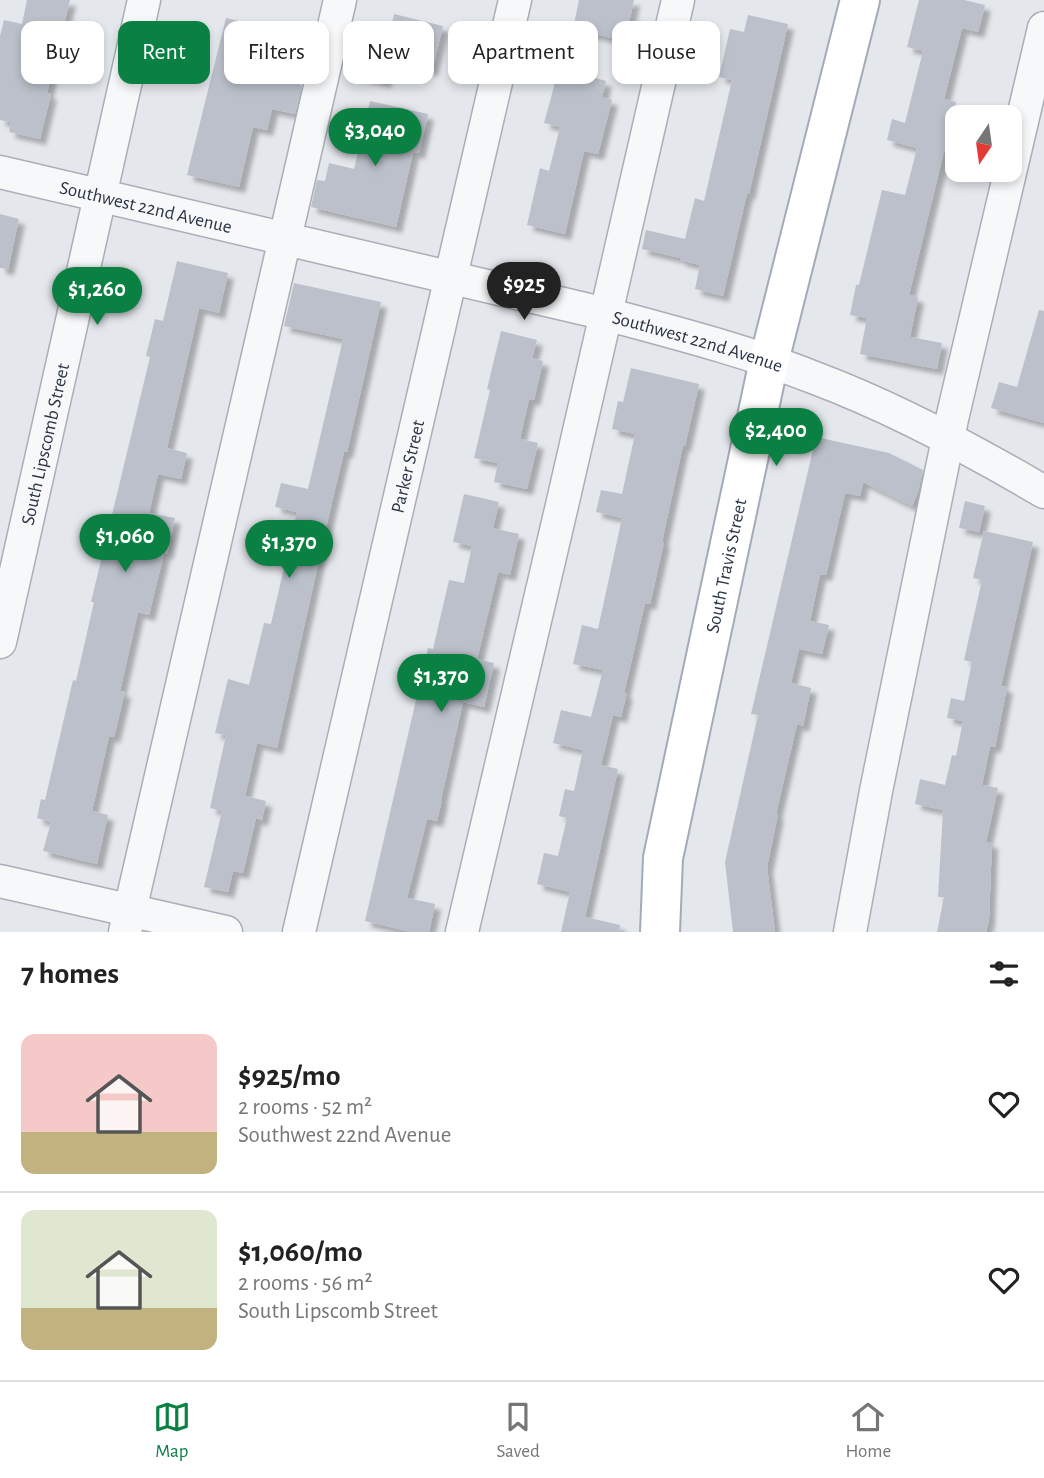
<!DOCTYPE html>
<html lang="en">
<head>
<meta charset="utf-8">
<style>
	:root { --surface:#fff; --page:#f6f6f6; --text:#222; --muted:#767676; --line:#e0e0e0; --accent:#0b8043 }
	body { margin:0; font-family:"Alegreya Sans",sans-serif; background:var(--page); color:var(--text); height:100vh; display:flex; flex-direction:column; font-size:26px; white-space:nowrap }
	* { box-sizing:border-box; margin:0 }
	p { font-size:23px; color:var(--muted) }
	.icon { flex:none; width:38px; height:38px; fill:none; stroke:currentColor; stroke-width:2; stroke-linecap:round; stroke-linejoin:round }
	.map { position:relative; height:932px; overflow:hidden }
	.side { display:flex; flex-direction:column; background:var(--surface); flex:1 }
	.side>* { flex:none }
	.top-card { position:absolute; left:21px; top:21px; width:1003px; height:63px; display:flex; gap:14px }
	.needle { width:46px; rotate:193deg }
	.tools { position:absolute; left:945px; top:105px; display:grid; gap:14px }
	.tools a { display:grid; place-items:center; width:77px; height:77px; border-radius:14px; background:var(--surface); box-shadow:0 4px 10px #0003; font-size:35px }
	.price { position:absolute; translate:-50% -60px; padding:0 16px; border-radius:24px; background:var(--accent); color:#fff; font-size:23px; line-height:46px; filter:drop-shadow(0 2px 4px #0008) }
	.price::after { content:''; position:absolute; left:50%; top:42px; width:21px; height:16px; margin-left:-10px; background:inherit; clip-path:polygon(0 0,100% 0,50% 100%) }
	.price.current { background:#222; color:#fff }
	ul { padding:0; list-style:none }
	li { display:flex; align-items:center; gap:21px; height:175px; padding:0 21px }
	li+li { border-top:2px solid var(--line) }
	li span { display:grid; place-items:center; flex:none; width:196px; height:140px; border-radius:14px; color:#555 }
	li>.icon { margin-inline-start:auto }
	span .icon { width:84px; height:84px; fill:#fffc; stroke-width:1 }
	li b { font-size:30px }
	h2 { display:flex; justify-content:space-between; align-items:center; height:84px; padding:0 21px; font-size:30px }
	.pill { padding:0 24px; border-radius:14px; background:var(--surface); box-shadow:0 4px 10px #0003; font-size:24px; line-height:63px }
	.pill.current { background:var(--accent); color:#fff }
	.tabs { display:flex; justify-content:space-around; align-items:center; height:98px; border-top:2px solid var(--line); background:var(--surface); font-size:19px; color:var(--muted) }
	.tabs a { display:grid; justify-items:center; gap:4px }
	.tabs .current { color:var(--accent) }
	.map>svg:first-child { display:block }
	.building { fill:#bbc0ca; filter:url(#shadow) }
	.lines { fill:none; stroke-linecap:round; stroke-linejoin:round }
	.minor-casing { stroke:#a9aeb7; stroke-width:35 }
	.major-casing { stroke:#a3abb8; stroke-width:42 }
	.minor { stroke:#f7f8fa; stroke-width:32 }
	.major { stroke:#fff; stroke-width:38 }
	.labels { text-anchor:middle; stroke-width:5; stroke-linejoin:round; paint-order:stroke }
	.street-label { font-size:19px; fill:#2b3445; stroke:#f4f6f9 }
</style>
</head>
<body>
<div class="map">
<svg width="1044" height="932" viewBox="0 0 1044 932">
	<defs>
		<filter id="shadow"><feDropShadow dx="6" dy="6" stdDeviation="2" flood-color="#0004"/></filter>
	</defs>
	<rect width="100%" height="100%" fill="#e4e7ec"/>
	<path class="building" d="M 27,0 L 70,0 L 47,93 L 51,94 L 40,139 L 9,132 L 11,122 L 0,120 L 0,36 L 4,20 L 22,24 Z
		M 579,0 L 634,0 L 625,41 L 573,29 Z
		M 919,0 L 964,0 L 985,5 L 978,32 L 962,28 L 944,99 L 956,102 L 909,295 L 918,297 L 910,337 L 942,343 L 937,369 L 860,354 L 867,318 L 850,315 L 856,285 L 859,285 L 882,190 L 905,195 L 917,148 L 887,140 L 892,119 L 905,123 L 923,51 L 907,47 Z
		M 394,14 L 443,26 L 432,70 L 390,61 L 385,82 L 343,72 L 350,44 L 386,53 Z
		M 748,15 L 788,24 L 749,194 L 747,193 L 723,296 L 695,289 L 700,265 L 680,260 L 680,258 L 642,249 L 646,230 L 685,239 L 695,198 L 704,201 L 732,80 L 719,77 L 730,29 L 744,32 Z
		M 226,18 L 271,28 L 260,75 L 302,85 L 295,114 L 272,109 L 267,130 L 253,127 L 239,187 L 187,175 Z
		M 559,68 L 606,81 L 602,97 L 612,100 L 598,154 L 584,151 L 565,234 L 527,225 L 540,168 L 549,171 L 560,127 L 544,123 Z
		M 370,101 L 428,114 L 419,153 L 413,152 L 396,227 L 311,207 L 317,180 L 325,181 L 329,163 L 354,169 Z
		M 0,214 L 19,219 L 8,269 L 0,268 Z
		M 177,261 L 228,273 L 219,313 L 199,308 L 181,387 L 167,448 L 187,453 L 181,479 L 158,474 L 149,513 L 175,518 L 167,554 L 164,553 L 149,615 L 138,612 L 120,691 L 125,692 L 114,737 L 109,736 L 92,811 L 108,815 L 97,864 L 43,851 L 51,822 L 37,818 L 41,799 L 45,800 L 73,680 L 76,681 L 94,602 L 91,602 L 150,357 L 146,356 L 155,319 L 163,321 Z
		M 294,283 L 381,302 L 347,452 L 344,452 L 328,519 L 277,748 L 257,743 L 245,796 L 266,801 L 262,820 L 256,818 L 243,873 L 233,871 L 228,892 L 204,887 L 222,811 L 210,808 L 226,735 L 215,733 L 228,679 L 249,685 L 264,623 L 271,624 L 297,512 L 275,507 L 281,483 L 308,489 L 343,339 L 284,326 Z
		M 1039,310 L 1044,311 L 1044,423 L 991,408 L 999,382 L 1017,387 Z
		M 501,331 L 537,340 L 532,358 L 543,361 L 534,400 L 529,399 L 520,439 L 538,443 L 527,489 L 494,482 L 498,463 L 474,458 L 490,390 L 487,389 Z
		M 631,368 L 699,384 L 685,446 L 683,445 L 662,542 L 664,542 L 650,604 L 645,603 L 624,693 L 627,693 L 621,717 L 613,715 L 601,765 L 618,769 L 585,917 L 620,925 L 619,932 L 561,932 L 570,892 L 537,884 L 544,853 L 558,856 L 567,818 L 559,816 L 565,789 L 574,791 L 583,750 L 553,743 L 561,710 L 591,717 L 603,670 L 573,664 L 582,625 L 598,629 L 622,518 L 596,512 L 601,490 L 622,494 L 635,434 L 612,429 L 618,401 L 623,402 Z
		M 816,437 L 889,453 L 923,470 L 918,492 L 912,506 L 863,482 L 860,496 L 845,493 L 826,575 L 820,574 L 810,621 L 829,625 L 822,654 L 799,649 L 791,683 L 811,688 L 803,726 L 797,724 L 776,814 L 778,814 L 767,867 L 775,932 L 733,932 L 725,862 L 758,715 L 751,714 Z
		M 464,494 L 499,502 L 493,528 L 519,534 L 510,575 L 498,572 L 477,659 L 494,663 L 484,707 L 463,702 L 441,800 L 442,800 L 437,821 L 427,819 L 407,898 L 435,904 L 429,932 L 411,932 L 365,921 L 428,648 L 433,649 L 449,580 L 464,583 L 472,546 L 453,542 Z
		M 965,501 L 985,506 L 979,532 L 959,528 Z
		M 984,531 L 1033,542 L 1001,686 L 1007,687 L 995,747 L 990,746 L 982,785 L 998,788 L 986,842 L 992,842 L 989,919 L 986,932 L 937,932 L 944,897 L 938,897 L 943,810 L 915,804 L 920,779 L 945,785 L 952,755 L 956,756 L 963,721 L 947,718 L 951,698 L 964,701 L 972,662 L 964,660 L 982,580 L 973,578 Z"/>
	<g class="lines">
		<defs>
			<g id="minor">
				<path id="s1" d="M 0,172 L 606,314 C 676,333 747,351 815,378 C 895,408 971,449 1044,492"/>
				<path id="s2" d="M 0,642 L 144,0"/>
				<path d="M 0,881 L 226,932"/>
				<path d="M 125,932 L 340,0"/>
				<path id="s3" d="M 299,932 L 515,0"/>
				<path d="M 462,932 L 563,501 L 678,0"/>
				<path d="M 850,932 L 876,791 L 952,419 L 1044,28"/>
			</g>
			<g id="major">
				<path id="s4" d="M 660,932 L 663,858 L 769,361 L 860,0"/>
			</g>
		</defs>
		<use href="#minor" class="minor-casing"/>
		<use href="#major" class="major-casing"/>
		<use href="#minor" class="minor"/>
		<use href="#major" class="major"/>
	</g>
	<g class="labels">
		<g class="street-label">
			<text dy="7" stroke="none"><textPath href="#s1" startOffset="150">Southwest 22nd Avenue</textPath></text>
			<text dy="7" stroke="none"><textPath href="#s1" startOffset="718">Southwest 22nd Avenue</textPath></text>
			<text dy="7" stroke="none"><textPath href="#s2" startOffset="203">South Lipscomb Street</textPath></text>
			<text dy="7" stroke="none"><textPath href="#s3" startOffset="478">Parker Street</textPath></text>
			<text dy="7" stroke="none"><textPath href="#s4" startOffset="373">South Travis Street</textPath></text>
		</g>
	</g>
</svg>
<div class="tools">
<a><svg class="needle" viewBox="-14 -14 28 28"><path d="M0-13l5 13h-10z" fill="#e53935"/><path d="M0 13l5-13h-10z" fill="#767676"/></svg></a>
</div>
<b class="price" style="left:375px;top:168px">$3,040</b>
<b class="price current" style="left:524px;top:322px">$925</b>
<b class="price" style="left:97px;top:327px">$1,260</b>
<b class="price" style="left:776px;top:468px">$2,400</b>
<b class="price" style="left:125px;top:574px">$1,060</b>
<b class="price" style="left:289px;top:580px">$1,370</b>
<b class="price" style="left:441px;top:714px">$1,370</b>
<div class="top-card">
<a class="pill">Buy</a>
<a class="pill current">Rent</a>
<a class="pill">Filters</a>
<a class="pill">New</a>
<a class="pill">Apartment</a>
<a class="pill">House</a>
</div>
</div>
<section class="side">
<h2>7 homes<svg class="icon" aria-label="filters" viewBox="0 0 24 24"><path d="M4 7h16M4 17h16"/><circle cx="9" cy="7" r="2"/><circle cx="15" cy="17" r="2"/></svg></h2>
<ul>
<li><span style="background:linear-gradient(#f6c9c9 70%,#c2b280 0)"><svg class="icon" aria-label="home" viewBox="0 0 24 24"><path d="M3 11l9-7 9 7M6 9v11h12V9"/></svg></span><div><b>$925/mo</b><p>2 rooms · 52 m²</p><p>Southwest 22nd Avenue</p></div><svg class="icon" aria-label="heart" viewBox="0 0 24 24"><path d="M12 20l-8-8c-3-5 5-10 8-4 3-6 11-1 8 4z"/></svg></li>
<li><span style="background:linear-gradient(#dfe7d0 70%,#c2b280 0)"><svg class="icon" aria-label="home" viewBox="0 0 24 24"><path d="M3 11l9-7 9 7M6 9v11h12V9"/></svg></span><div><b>$1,060/mo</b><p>2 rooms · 56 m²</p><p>South Lipscomb Street</p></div><svg class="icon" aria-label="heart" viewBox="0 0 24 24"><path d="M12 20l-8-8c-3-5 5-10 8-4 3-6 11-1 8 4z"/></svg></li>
</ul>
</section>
<nav class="tabs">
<a class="current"><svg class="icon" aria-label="map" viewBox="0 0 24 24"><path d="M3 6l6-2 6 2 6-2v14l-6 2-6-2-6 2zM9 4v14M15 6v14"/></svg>Map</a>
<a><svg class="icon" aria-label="saved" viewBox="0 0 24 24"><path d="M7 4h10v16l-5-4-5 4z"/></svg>Saved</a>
<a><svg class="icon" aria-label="home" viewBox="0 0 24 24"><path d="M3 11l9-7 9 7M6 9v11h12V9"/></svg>Home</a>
</nav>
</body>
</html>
